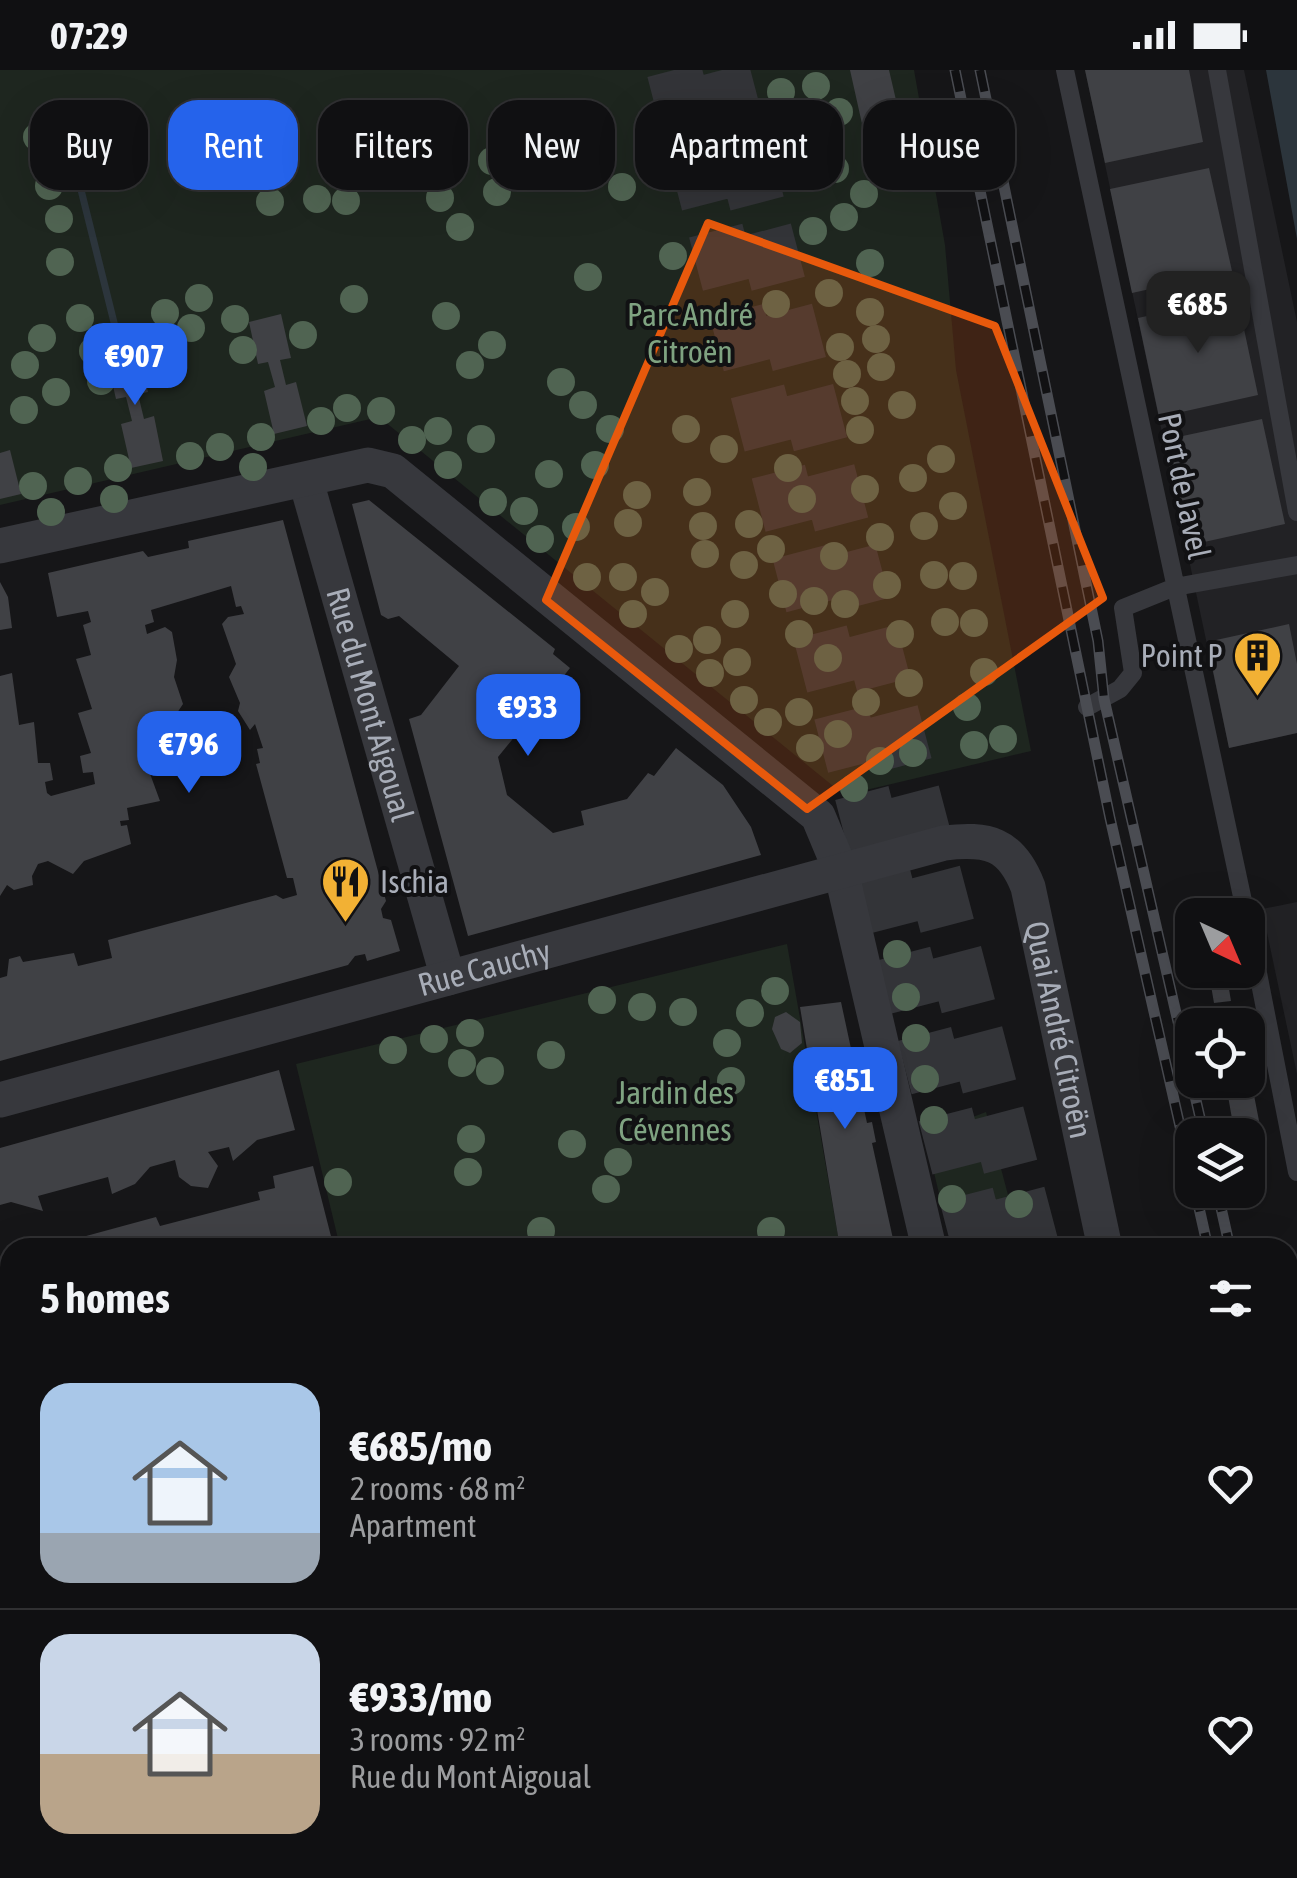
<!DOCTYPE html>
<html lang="en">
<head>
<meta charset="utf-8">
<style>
	:root { --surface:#101012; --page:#19191b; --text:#f1f3f6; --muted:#9c9d9f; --line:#303032; --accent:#2563eb }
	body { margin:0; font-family:"Asap Condensed",sans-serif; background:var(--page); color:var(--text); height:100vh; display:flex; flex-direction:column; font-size:38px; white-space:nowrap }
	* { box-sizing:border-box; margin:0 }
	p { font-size:32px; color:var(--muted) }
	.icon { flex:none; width:55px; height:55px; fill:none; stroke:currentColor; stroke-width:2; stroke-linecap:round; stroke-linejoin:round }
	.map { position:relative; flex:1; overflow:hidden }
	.drawer { position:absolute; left:0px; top:1168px; width:1298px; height:642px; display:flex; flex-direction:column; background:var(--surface); border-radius:30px 30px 0 0; box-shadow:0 10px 40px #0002,0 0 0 2px var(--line) }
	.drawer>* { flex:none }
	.banner { position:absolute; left:30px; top:30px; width:1238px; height:90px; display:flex; gap:20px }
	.needle { width:65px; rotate:136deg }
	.buttons { position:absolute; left:1175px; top:828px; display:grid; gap:20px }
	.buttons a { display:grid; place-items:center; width:90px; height:90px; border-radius:20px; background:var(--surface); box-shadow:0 10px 40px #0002,0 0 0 2px var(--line); font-size:50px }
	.price { position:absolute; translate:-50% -85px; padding:0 22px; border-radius:20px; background:var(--accent); color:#fff; font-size:32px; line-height:65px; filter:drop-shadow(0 2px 5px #0008) }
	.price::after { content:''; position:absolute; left:50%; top:60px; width:30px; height:22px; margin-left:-15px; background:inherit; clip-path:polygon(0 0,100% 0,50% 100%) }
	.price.active { background:#222; color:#fff }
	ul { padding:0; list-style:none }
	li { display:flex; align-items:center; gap:30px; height:250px; padding:0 40px }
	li+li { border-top:2px solid var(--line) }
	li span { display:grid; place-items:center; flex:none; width:280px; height:200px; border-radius:30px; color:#555 }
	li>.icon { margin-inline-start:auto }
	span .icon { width:120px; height:120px; fill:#fffc; stroke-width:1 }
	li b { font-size:42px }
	h2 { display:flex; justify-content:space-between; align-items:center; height:120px; padding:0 40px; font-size:42px }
	.chip { padding:0 35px; border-radius:30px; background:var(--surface); box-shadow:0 10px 40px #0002,0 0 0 2px var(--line); font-size:35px; line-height:90px }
	.chip.active { background:var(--accent); color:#fff }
	.status { display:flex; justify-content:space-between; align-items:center; height:70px; padding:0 50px; background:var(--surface); direction:ltr }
	.status svg { height:28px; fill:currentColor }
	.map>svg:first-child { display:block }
	.built { fill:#222225 }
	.green { fill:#1e261f }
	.water { fill:#2c353c }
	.building { fill:#404145 }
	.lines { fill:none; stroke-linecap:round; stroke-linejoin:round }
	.primary-tunnel { stroke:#333438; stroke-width:55; stroke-dasharray:55 28; stroke-linecap:butt }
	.lane { stroke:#37383d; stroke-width:18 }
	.street { stroke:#37383d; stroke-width:35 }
	.secondary { stroke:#45474d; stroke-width:50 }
	.primary { stroke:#53555c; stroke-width:55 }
	.rail-casing { stroke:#4a4c52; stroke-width:11 }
	.rail { stroke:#111113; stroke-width:8; stroke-dasharray:22; stroke-linecap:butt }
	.tree { fill:#506452 }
	.marked { fill:#e8590c; fill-opacity:0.2; stroke:#e8590c; stroke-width:8; stroke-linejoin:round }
	.labels { text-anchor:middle; stroke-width:8; stroke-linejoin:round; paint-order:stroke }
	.park-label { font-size:32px; fill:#7fa381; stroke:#111113 }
	.street-label { font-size:32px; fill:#a8adb8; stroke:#111113 }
	.poi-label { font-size:32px; fill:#a8adb8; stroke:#111113; text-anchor:end }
</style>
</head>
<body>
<div class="status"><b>07:29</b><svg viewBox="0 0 49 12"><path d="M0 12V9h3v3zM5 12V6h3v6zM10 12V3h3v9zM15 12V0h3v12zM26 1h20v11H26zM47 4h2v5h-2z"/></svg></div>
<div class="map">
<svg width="1297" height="1808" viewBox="0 0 1297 1808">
	<rect width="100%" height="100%" fill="#161618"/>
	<path class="built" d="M 1085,0 L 1244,0 L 1297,252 L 1297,663 L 1229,678 Z
		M 1297,832 L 1297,1004 L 1262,839 Z"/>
	<path class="green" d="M 0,0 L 914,0 L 945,175 L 956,300 L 1031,681 L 866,720 L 854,733 L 379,347 L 0,435 Z
		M 787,874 L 840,1177 L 340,1177 L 296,994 Z
		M 986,1042 L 1012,1140 L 947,1157 L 925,1065 Z
		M 1001,1800 L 1098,1800 L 1099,1808 L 1003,1808 Z"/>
	<path class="water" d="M 1266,0 L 1297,0 L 1297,169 Z
		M 65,41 L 123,274 L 116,275 L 58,42 Z"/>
	<path class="building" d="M 850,0 L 889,0 L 913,103 L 875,112 Z
		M 1085,0 L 1189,0 L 1203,72 L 1105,93 Z
		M 1209,98 L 1232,201 L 1132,223 L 1110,119 Z
		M 1237,226 L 1258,325 L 1159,347 L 1138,248 Z
		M 281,244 L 291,288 L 280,290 L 286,315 L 296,312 L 307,356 L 274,364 L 264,321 L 275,317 L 268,292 L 258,294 L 249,252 Z
		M 138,277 L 148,322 L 138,324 L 144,349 L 154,346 L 163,391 L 131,398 L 121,354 L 132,351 L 126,327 L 116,329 L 106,286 Z
		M 1262,349 L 1285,454 L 1186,476 L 1164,370 Z
		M 10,380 L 21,424 L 0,429 L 0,383 Z
		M 369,430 L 555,579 L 553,584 L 570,598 L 551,622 L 555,627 L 520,669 L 516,665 L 498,687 L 507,725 L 553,763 L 584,755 L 581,741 L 627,729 L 648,703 L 654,706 L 676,678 L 723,715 L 751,757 L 761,785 L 468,866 L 409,649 L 421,645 L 459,596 L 399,546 L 388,549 L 381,545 L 352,434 Z
		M 283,450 L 386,831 L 381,839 L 383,848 L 391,850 L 400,881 L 367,891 L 365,884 L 355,886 L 348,895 L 0,991 L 0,908 L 7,906 L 9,889 L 20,886 L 23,892 L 74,883 L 78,896 L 112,888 L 108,870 L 276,825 L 283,829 L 297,825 L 293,808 L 287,808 L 256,694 L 260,693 L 257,679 L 263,678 L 255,654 L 250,660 L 238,641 L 240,633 L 229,607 L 236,594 L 222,554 L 228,547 L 244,544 L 241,536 L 236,537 L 231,516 L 151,540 L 154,552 L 145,555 L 147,564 L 165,557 L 172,562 L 177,590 L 174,607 L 183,634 L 177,643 L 183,652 L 176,661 L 181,669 L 168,673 L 169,684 L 145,690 L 160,731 L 127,738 L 129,750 L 120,751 L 121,756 L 127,755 L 131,774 L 84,791 L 73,804 L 48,791 L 38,794 L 32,806 L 33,815 L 14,820 L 7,815 L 0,826 L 0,606 L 12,603 L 19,655 L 34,652 L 38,693 L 50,693 L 53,710 L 45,712 L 47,723 L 51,726 L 95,714 L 93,702 L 83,703 L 80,686 L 91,683 L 78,643 L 92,639 L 76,589 L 91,585 L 83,555 L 91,552 L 88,541 L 57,547 L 48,503 L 143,481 L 148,487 L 189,478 L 188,471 Z
		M 0,512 L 8,527 L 12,558 L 0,560 Z
		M 1289,554 L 1297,594 L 1297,663 L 1229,678 L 1207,572 Z
		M 1226,901 L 1231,931 L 1214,933 L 1209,904 Z
		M 841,932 L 867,1053 L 872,1052 L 876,1072 L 872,1073 L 895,1178 L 840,1178 L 800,937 Z
		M 786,942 L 800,952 L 802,973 L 790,983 L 781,979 L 772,959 L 775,947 Z
		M 279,1000 L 295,1060 L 257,1070 L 233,1091 L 229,1077 L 208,1082 L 218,1096 L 208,1118 L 191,1116 L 179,1107 L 175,1090 L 150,1097 L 135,1114 L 112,1124 L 108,1107 L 38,1126 L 43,1141 L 11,1132 L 0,1135 L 0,1078 Z
		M 1253,1020 L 1260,1056 L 1234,1060 L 1228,1026 Z
		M 1259,1090 L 1266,1120 L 1251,1123 L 1248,1092 Z
		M 313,1096 L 334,1178 L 42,1178 L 156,1147 L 160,1156 L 260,1130 L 258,1122 L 275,1118 L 273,1106 Z
		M 10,1184 L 10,1273 L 0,1275 L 0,1187 Z
		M 0,1308 L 10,1322 L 10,1378 L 0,1381 Z
		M 0,1568 L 10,1576 L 10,1785 L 0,1787 Z
		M 521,1800 L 669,1800 L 670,1808 L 523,1808 Z
		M 752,1800 L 867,1800 L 868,1808 L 754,1808 Z"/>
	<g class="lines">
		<path class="primary-tunnel" d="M 674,0 L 980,1178
			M 722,0 L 1032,1178"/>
		<path class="lane" d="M 1065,0 L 1246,845
			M 1217,0 L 1297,442
			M 1087,637 L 1120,619 L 1133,603 L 1123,538 L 1175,517 L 1297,495
			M 1248,852 L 1297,1102
			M 983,1800 L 985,1808"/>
		<g class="street">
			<path id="s1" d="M 308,418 L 448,908"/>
			<path d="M 0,476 L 368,395 L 393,401 L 818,746 L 841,801 L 929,1178"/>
			<path id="s2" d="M 0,1030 L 944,773 C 988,768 1011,773 1028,817 L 1105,1178"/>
			<path d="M 1247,1800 L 1249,1808"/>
			<path d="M 88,1808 L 132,1800"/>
		</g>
		<path class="secondary" d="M 0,1494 L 10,1502
			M 378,1800 L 388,1808"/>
		<path class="primary" d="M 1128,1800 L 1130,1808
			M 1178,1800 L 1180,1808"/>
		<defs>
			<path id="rail" d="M 955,0 L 1110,748 L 1192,1109
				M 980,0 L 1098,571 L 1104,629 L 1204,1065
				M 1195,1120 L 1208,1178
				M 1217,1120 L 1230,1178
				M 1288,1423 L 1297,1464
				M 1288,1518 L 1297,1559"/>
		</defs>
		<use href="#rail" class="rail-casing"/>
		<use href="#rail" class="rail"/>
	</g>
	<g class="tree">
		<circle cx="816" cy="16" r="14"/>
		<circle cx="781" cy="22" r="14"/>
		<circle cx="839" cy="42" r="14"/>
		<circle cx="259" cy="65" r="14"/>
		<circle cx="602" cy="65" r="14"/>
		<circle cx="37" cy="67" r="14"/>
		<circle cx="444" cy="77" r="14"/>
		<circle cx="792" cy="78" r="14"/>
		<circle cx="361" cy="88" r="14"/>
		<circle cx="492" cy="91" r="14"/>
		<circle cx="574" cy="97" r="14"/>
		<circle cx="835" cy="99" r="14"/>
		<circle cx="273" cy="104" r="14"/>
		<circle cx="418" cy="108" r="14"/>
		<circle cx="800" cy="108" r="14"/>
		<circle cx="49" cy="116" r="14"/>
		<circle cx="622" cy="117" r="14"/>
		<circle cx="497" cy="122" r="14"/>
		<circle cx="864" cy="124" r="14"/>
		<circle cx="440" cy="128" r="14"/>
		<circle cx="317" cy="129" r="14"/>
		<circle cx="346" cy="131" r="14"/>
		<circle cx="270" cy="132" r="14"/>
		<circle cx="844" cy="147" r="14"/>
		<circle cx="59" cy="149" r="14"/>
		<circle cx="460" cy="157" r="14"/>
		<circle cx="813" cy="161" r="14"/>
		<circle cx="673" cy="186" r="14"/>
		<circle cx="60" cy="192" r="14"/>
		<circle cx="870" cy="193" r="14"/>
		<circle cx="588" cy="207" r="14"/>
		<circle cx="829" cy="223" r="14"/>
		<circle cx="199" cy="228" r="14"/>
		<circle cx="354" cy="229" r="14"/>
		<circle cx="776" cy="234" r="14"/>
		<circle cx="870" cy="242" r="14"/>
		<circle cx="165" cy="243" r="14"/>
		<circle cx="446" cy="246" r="14"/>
		<circle cx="80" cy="248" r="14"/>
		<circle cx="235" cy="249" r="14"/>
		<circle cx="191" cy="258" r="14"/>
		<circle cx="303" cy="265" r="14"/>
		<circle cx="42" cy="268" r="14"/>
		<circle cx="876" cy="269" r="14"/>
		<circle cx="146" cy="270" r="14"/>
		<circle cx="492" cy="275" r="14"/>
		<circle cx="840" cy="277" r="14"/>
		<circle cx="243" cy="280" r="14"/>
		<circle cx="93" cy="281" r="14"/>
		<circle cx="25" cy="295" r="14"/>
		<circle cx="470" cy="295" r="14"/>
		<circle cx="881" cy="297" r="14"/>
		<circle cx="153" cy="300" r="14"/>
		<circle cx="847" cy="304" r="14"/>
		<circle cx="101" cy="311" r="14"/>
		<circle cx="561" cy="312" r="14"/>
		<circle cx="56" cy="322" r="14"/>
		<circle cx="855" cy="331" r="14"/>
		<circle cx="583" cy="335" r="14"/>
		<circle cx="902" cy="335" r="14"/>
		<circle cx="347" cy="338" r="14"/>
		<circle cx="24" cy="340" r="14"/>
		<circle cx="381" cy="341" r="14"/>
		<circle cx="321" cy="351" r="14"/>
		<circle cx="610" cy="359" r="14"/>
		<circle cx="686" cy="359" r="14"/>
		<circle cx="860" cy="360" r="14"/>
		<circle cx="438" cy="361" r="14"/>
		<circle cx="261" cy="367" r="14"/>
		<circle cx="481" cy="369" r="14"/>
		<circle cx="412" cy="370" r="14"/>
		<circle cx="220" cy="377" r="14"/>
		<circle cx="724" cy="379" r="14"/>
		<circle cx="190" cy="386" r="14"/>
		<circle cx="941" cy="389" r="14"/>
		<circle cx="448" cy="395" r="14"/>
		<circle cx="595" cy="395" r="14"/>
		<circle cx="253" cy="397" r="14"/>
		<circle cx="118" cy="398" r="14"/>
		<circle cx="788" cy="398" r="14"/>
		<circle cx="549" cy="404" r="14"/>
		<circle cx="913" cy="408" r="14"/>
		<circle cx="78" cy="411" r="14"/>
		<circle cx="33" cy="416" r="14"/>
		<circle cx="865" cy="419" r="14"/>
		<circle cx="697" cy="422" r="14"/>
		<circle cx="637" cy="425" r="14"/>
		<circle cx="114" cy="429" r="14"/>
		<circle cx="802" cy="429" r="14"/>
		<circle cx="493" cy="432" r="14"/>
		<circle cx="953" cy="436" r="14"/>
		<circle cx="524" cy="441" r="14"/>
		<circle cx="51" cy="442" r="14"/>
		<circle cx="628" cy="453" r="14"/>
		<circle cx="749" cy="454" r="14"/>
		<circle cx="703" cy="456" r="14"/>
		<circle cx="924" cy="456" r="14"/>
		<circle cx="576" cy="457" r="14"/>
		<circle cx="880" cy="467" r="14"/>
		<circle cx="540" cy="469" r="14"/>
		<circle cx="771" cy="479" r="14"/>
		<circle cx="705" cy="484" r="14"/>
		<circle cx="834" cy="486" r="14"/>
		<circle cx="744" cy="495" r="14"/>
		<circle cx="934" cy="505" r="14"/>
		<circle cx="963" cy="506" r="14"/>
		<circle cx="587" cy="507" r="14"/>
		<circle cx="623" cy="507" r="14"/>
		<circle cx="887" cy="515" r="14"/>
		<circle cx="655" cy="522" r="14"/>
		<circle cx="783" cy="524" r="14"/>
		<circle cx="814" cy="531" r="14"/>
		<circle cx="845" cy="534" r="14"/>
		<circle cx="633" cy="544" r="14"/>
		<circle cx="735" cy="544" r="14"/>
		<circle cx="945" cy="552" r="14"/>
		<circle cx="974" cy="553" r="14"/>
		<circle cx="799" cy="564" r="14"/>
		<circle cx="900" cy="564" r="14"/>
		<circle cx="707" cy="570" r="14"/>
		<circle cx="679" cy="579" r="14"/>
		<circle cx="828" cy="588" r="14"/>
		<circle cx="737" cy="592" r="14"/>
		<circle cx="984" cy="602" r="14"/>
		<circle cx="710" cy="603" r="14"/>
		<circle cx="909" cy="613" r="14"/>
		<circle cx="744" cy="630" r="14"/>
		<circle cx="866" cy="632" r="14"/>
		<circle cx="967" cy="637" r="14"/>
		<circle cx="799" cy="642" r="14"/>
		<circle cx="768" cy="652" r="14"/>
		<circle cx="838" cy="664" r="14"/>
		<circle cx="1003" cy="669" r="14"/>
		<circle cx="974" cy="675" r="14"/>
		<circle cx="810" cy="678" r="14"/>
		<circle cx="913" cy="683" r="14"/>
		<circle cx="880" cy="691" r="14"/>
		<circle cx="854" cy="718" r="14"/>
		<circle cx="897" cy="884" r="14"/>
		<circle cx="775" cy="921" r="14"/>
		<circle cx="906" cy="927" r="14"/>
		<circle cx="602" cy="930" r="14"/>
		<circle cx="642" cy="937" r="14"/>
		<circle cx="683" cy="942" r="14"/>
		<circle cx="750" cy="943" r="14"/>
		<circle cx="470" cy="963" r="14"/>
		<circle cx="916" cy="968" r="14"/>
		<circle cx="434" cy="969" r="14"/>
		<circle cx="727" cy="973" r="14"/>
		<circle cx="393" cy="980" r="14"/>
		<circle cx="551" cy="985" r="14"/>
		<circle cx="462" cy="993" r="14"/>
		<circle cx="490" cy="1001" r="14"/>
		<circle cx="925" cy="1009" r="14"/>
		<circle cx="731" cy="1011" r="14"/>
		<circle cx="934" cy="1050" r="14"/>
		<circle cx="471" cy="1069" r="14"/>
		<circle cx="572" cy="1074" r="14"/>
		<circle cx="618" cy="1092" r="14"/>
		<circle cx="468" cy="1102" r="14"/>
		<circle cx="338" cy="1112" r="14"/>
		<circle cx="606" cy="1119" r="14"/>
		<circle cx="952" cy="1129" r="14"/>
		<circle cx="1019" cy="1134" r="14"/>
		<circle cx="541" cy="1161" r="14"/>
		<circle cx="771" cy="1161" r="14"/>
	</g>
	<path class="marked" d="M 708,153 L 995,256 L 1103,528 L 807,739 L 546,530 Z"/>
	<defs>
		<symbol id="building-pin" viewBox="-11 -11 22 30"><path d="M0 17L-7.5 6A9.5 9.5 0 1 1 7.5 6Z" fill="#f2b134" stroke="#111113"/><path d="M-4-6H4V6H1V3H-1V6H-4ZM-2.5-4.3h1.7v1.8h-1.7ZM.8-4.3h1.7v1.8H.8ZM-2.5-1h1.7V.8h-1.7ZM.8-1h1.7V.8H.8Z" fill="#111"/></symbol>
		<symbol id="restaurant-pin" viewBox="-11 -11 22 30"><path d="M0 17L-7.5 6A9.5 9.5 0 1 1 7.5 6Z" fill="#f2b134" stroke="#111113"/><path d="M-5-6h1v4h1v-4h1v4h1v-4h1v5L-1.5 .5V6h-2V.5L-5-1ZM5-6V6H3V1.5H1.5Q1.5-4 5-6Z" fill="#111"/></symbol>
	</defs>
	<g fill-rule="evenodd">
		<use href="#building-pin" x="1230" y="558" width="55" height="75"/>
		<use href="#restaurant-pin" x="318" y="784" width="55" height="75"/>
	</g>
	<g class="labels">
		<g class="park-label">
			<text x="690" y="256">Parc André<tspan x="690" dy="37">Citroën</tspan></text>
			<text x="675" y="1034">Jardin des<tspan x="675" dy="37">Cévennes</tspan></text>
		</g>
		<g class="street-label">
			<text transform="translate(1184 416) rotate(78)" y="11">Port de Javel</text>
			<text dy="11" stroke="none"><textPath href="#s1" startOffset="225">Rue du Mont Aigoual</textPath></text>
			<text dy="11" stroke="none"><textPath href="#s2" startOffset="502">Rue Cauchy</textPath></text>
			<text dy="11" stroke="none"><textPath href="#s2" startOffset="1230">Quai André Citroën</textPath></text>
		</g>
		<g class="poi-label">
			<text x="1223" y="597">Point P</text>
			<text x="380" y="823" text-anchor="start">Ischia</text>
		</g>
	</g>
</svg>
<div class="buttons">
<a><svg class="needle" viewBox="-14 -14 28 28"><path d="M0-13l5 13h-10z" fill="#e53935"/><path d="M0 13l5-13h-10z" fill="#9c9d9f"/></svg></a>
<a><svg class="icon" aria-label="locate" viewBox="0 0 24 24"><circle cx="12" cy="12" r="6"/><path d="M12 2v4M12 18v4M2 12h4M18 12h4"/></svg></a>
<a><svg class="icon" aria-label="layers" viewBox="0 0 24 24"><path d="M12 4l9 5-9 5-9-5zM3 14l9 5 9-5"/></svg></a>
</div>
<b class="price active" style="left:1198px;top:286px">€685</b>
<b class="price" style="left:135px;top:338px">€907</b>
<b class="price" style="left:528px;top:689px">€933</b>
<b class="price" style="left:189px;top:726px">€796</b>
<b class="price" style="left:845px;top:1062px">€851</b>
<div class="banner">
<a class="chip">Buy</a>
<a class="chip active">Rent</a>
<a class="chip">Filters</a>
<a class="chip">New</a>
<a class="chip">Apartment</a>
<a class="chip">House</a>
</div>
<section class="drawer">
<h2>5 homes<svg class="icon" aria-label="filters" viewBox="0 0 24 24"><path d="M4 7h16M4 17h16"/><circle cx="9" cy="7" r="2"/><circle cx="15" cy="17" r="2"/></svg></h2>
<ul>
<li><span style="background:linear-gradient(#a9c7e8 75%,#9aa5b1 0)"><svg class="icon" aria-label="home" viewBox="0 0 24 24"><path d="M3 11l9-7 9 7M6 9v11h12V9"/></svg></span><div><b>€685/mo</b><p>2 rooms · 68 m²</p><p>Apartment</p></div><svg class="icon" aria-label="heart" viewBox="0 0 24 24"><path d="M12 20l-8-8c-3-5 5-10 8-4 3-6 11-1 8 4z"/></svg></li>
<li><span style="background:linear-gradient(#c9d6e8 60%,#b9a48a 0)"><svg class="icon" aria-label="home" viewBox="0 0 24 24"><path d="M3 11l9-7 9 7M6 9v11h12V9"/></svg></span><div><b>€933/mo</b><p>3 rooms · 92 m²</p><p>Rue du Mont Aigoual</p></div><svg class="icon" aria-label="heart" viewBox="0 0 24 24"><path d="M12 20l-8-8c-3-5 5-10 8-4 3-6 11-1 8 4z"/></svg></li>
</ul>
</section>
</div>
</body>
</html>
